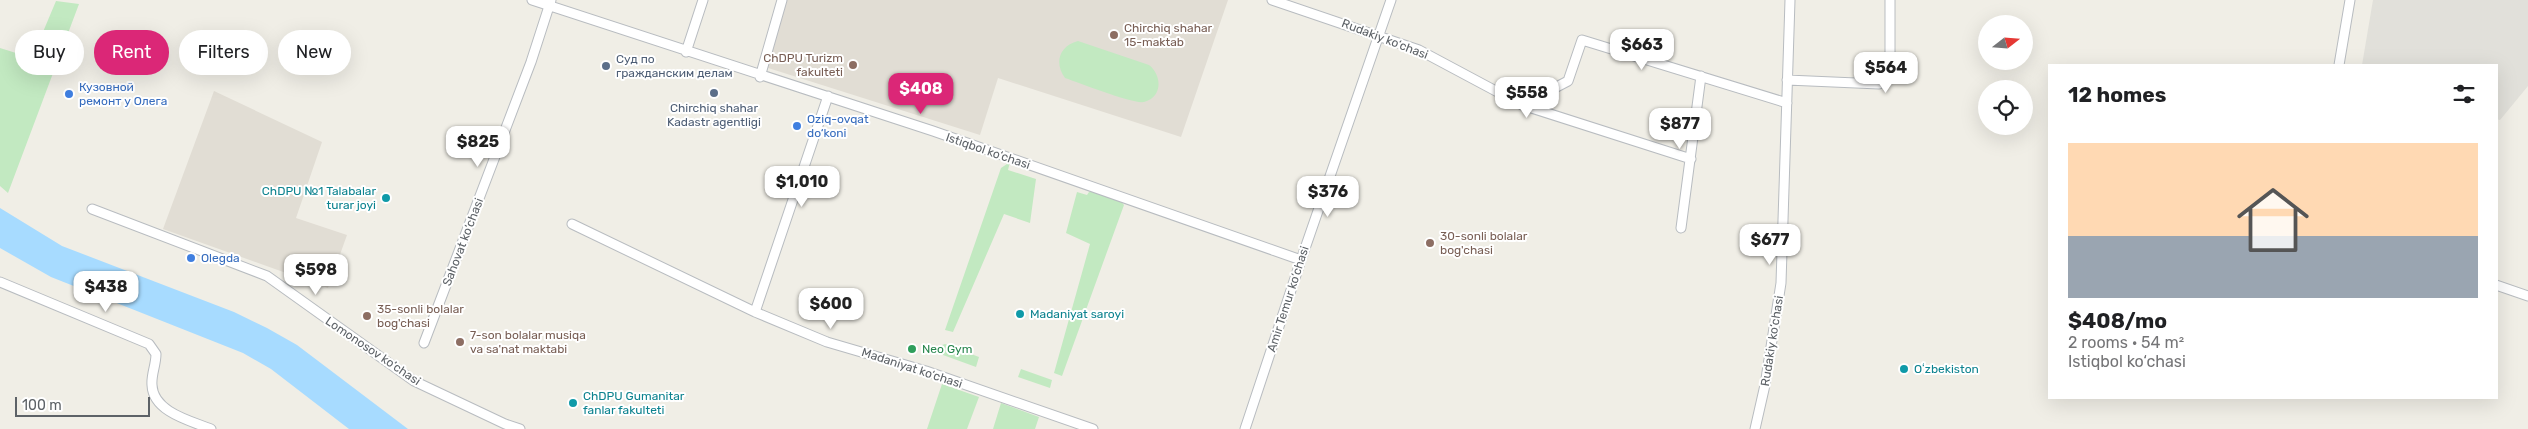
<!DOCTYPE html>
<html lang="en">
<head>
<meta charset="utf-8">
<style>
	:root { --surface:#fff; --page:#f6f6f6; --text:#202124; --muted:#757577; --line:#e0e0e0; --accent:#db2777 }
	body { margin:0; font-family:Rubik,sans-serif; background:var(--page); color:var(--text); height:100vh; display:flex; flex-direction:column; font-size:19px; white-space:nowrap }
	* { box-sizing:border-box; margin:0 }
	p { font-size:16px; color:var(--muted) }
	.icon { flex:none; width:28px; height:28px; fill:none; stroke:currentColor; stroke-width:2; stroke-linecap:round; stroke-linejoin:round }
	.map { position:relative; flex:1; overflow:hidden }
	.side { position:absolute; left:2048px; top:64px; width:450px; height:335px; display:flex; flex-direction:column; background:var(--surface); border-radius:0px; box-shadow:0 5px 20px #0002 }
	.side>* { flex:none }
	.guide { position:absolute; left:15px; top:30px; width:475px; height:45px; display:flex; gap:10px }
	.needle { width:32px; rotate:73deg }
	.fabs { position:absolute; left:1978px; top:15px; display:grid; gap:10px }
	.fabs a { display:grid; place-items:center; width:55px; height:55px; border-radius:50%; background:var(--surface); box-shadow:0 5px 20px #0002; font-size:25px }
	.scale { position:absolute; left:15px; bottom:12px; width:135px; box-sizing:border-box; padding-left:5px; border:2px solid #5d6267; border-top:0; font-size:14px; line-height:18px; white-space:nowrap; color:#5d6267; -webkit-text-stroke:4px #fff; paint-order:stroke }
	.price { position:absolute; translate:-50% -42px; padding:0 11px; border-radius:10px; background:#fff; color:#222; font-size:16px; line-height:32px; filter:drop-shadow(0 1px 2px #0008) }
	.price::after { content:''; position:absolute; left:50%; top:30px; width:15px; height:11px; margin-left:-8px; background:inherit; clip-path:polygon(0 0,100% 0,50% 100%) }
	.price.active { background:var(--accent); color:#fff }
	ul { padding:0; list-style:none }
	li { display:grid; align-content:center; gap:10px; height:265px; padding:0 20px }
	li+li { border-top:1px solid var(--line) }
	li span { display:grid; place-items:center; height:155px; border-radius:0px; color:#555 }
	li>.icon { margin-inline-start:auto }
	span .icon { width:90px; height:90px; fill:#fffc; stroke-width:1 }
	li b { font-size:21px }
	h2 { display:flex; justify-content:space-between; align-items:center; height:60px; padding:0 20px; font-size:21px }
	.tag { padding:0 18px; border-radius:22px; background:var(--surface); box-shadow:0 5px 20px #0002; font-size:18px; line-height:45px }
	.tag.active { background:var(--accent); color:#fff }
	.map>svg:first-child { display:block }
	.industrial { fill:#e1e0da }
	.education { fill:#e1ddd4 }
	.green { fill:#c2e9c1 }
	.water { fill:#a7dbff }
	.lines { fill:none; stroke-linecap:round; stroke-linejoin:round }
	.minor-casing { stroke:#b8bcc0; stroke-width:11 }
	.minor { stroke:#fff; stroke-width:9 }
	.education-dot { fill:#8d6e63; stroke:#fff; stroke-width:2 }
	.service-dot { fill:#5c6f8a; stroke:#fff; stroke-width:2 }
	.shop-dot { fill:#3f7fe0; stroke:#fff; stroke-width:2 }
	.culture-dot { fill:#0f9aa8; stroke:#fff; stroke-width:2 }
	.leisure-dot { fill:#2e9e5b; stroke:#fff; stroke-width:2 }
	.labels { text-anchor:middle; stroke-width:4; stroke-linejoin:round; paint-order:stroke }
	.education-label { font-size:12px; fill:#785e54; stroke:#fff; text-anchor:start }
	.street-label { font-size:12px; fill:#5d6267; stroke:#fff }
	.service-label { font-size:12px; fill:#4e5e75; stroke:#fff; text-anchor:start }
	.shop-label { font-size:12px; fill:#366cbe; stroke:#fff; text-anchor:start }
	.culture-label { font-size:12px; fill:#0d838f; stroke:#fff; text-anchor:start }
	.leisure-label { font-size:12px; fill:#27864d; stroke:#fff; text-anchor:start }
</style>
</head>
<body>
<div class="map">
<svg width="2528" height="429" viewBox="0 0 2528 429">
	<rect width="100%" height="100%" fill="#f0eee6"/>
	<path class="industrial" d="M 2373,0 L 2528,0 L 2528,86 L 2500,120 L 2496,119 L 2496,65 L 2362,65 Z"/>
	<path class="education" d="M 787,0 L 1228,0 L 1181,137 L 998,78 L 980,135 L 765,67 Z
		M 214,91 L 322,142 L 296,218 L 347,235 L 328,288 L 163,229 Z"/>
	<path class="green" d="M 56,1 L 79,4 L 8,193 L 0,186 L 0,48 L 32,58 Z
		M 1078,41 L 1149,65 C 1162,75 1163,97 1144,102 C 1132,104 1080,83 1065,78 C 1054,63 1059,46 1078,41 Z
		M 1010,162 L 1008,170 L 1036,179 L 1030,223 L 1004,214 L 953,332 L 945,330 L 1001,168 Z
		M 1077,192 L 1087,195 L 1089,192 C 1100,192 1119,197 1124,205 L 1062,376 L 1054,373 L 1090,244 L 1066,233 Z
		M 945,344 L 979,357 L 976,367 L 943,355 L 940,350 L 942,345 Z
		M 1021,369 L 1052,380 L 1050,388 L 1018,377 Z
		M 942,384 L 979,397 L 967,429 L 927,429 Z
		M 1001,403 L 1039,417 L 1035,429 L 993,429 Z"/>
	<path class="water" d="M 0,208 L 62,246 L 234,312 L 267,328 L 297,345 L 408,429 L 349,429 L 271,369 L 243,353 L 51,277 L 0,248 Z"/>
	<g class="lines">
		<defs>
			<path id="minor" d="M 532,0 L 933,131 L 1301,260
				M 1272,0 L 1419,50 L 1522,105 L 1691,159
				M 686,52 L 703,0
				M 2339,65 L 2350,0
				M 760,77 L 782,0
				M 1787,80 L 1879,84 L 1886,78 L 1890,70 L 1890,0
				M 1522,105 L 1568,81 L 1582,40 L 1787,103
				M 92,209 L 267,276 L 414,381 L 505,424 L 520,429
				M 572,224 L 755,312 L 827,342 L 926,371 L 1093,429
				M 1681,228 L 1701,76
				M 0,282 L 149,344 L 156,354 C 156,365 151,375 152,385 C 153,412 191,421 211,429
				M 2496,285 L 2528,296
				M 755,312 L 828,96
				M 424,343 L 531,62 L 551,0
				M 1245,429 L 1301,260 L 1391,0
				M 1755,429 L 1765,385 L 1781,283 L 1790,0"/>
		</defs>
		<use href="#minor" class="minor-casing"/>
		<use href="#minor" class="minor"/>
	</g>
	<g class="education-dot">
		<circle cx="1114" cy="35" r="5"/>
		<circle cx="853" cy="65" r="5"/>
		<circle cx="1430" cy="243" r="5"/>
		<circle cx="367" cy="316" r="5"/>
		<circle cx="460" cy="342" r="5"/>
	</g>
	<g class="service-dot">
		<circle cx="606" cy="66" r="5"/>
		<circle cx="714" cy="93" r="5"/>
	</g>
	<g class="shop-dot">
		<circle cx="69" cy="94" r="5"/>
		<circle cx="797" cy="126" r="5"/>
		<circle cx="191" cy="258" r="5"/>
	</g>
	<g class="culture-dot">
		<circle cx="386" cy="198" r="5"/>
		<circle cx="1020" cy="314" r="5"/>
		<circle cx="1904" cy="369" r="5"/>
		<circle cx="573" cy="403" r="5"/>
	</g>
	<circle class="leisure-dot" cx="912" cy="349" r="5"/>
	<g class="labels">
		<g class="education-label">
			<text x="1124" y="32">Chirchiq shahar<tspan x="1124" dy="14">15-maktab</tspan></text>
			<text x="843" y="62" text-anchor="end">ChDPU Turizm<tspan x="843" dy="14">fakulteti</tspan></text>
			<text x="1440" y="240">30-sonli bolalar<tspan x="1440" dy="14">bog'chasi</tspan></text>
			<text x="377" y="313">35-sonli bolalar<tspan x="377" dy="14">bog'chasi</tspan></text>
			<text x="470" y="339">7-son bolalar musiqa<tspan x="470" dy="14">va sa'nat maktabi</tspan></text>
		</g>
		<g class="street-label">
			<text transform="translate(1385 39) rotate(21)" y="4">Rudakiy ko‘chasi</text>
			<text transform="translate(988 151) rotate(19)" y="4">Istiqbol ko‘chasi</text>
			<text transform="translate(463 242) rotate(-69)" y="4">Sahovat ko‘chasi</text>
			<text transform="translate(1288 299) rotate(-72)" y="4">Amir Temur ko‘chasi</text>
			<text transform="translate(1772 341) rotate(-81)" y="4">Rudakiy ko‘chasi</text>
			<text transform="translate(373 351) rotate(34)" y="4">Lomonosov ko‘chasi</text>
			<text transform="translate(912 368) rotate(18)" y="4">Madaniyat ko‘chasi</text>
		</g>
		<g class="service-label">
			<text x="616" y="63">Суд по<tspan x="616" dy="14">гражданским делам</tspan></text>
			<text x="714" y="112" text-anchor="middle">Chirchiq shahar<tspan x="714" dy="14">Kadastr agentligi</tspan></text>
		</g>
		<g class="shop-label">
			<text x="79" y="91">Кузовной<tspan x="79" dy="14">ремонт у Олега</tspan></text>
			<text x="807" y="123">Oziq-ovqat<tspan x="807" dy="14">do‘koni</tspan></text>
			<text x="201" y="262">Olegda</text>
		</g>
		<g class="culture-label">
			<text x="376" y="195" text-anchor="end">ChDPU №1 Talabalar<tspan x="376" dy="14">turar joyi</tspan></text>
			<text x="1030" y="318">Madaniyat saroyi</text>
			<text x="1914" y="373">Oʻzbekiston</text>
			<text x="583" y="400">ChDPU Gumanitar<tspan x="583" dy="14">fanlar fakulteti</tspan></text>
		</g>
		<g class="leisure-label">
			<text x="922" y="353">Neo Gym</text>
		</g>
	</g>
</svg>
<div class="fabs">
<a><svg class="needle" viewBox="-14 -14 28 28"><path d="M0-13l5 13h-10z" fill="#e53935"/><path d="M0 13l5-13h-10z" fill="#757577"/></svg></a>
<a><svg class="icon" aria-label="locate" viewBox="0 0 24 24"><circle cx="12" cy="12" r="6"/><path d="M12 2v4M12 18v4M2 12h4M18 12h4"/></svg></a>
</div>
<div class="scale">100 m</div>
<b class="price" style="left:1642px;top:71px">$663</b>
<b class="price" style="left:1886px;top:94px">$564</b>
<b class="price active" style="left:921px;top:115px">$408</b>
<b class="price" style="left:1527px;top:119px">$558</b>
<b class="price" style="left:1680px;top:150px">$877</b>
<b class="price" style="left:478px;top:168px">$825</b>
<b class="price" style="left:802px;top:208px">$1,010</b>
<b class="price" style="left:1328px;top:218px">$376</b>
<b class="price" style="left:1770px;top:266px">$677</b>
<b class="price" style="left:316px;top:296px">$598</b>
<b class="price" style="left:106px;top:313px">$438</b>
<b class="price" style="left:831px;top:330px">$600</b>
<div class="guide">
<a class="tag">Buy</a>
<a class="tag active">Rent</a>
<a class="tag">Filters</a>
<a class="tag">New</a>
</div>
<section class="side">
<h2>12 homes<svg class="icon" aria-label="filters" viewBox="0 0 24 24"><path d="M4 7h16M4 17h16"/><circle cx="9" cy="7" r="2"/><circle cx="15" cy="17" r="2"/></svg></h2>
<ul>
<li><span style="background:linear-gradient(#ffd9b3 60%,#9aa5b1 0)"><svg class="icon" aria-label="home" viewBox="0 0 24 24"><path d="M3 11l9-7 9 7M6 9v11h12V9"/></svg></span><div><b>$408/mo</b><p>2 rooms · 54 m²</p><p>Istiqbol ko‘chasi</p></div></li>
</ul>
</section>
</div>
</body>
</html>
